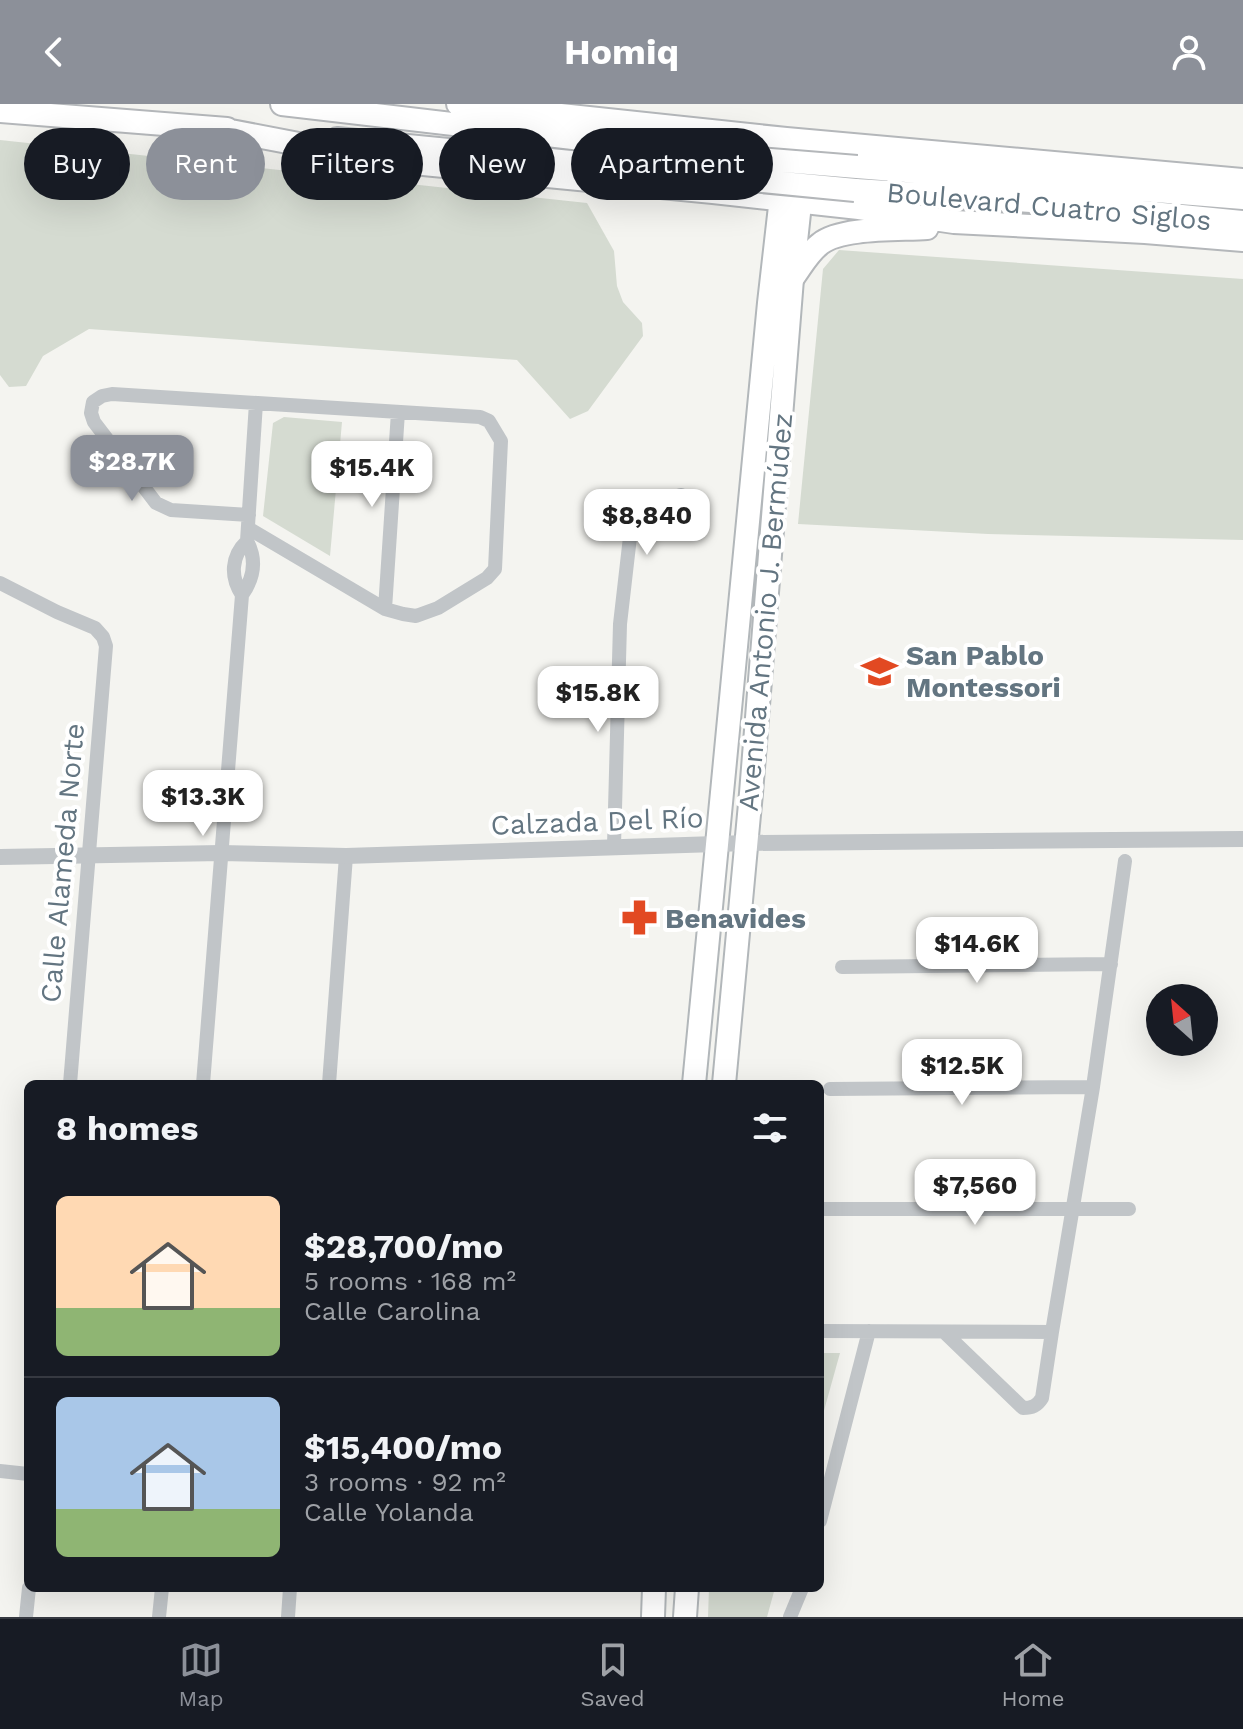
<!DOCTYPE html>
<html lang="en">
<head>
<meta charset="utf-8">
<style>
	:root { --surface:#171b24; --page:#20242c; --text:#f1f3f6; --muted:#9ea1a6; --line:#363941; --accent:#8c9099 }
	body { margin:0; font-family:"Work Sans",sans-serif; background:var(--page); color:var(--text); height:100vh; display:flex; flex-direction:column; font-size:30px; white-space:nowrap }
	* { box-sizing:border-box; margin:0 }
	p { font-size:26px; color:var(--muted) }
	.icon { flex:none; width:44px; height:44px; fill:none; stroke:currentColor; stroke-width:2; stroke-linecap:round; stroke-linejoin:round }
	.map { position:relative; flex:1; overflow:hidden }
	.details { position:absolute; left:24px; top:976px; width:800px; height:512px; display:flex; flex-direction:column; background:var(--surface); border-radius:12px; box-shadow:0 8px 32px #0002 }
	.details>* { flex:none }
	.guide { position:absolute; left:24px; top:24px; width:800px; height:72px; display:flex; gap:16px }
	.needle { width:52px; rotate:333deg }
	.tools { position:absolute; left:1146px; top:880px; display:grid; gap:16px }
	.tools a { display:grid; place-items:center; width:72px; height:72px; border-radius:50%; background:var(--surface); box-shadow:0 8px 32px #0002; font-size:40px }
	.price { position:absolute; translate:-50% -68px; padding:0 18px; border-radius:16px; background:#fff; color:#222; font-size:26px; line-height:52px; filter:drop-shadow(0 2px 4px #0008) }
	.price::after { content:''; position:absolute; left:50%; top:48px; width:24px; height:18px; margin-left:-12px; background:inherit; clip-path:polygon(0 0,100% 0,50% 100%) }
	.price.active { background:var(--accent); color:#fff }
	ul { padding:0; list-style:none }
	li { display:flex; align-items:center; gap:24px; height:200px; padding:0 32px }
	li+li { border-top:2px solid var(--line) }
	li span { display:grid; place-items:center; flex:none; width:224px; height:160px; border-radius:12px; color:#555 }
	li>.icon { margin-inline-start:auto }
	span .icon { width:96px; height:96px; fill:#fffc; stroke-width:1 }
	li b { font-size:34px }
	h2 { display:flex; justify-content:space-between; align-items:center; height:96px; padding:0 32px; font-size:34px }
	.chip { padding:0 28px; border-radius:36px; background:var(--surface); box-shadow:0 8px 32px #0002; font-size:28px; line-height:72px }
	.chip.active { background:var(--accent); color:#fff }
	header { display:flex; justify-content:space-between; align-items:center; height:104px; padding:0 32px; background:var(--accent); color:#fff; font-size:36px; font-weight:700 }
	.menu { display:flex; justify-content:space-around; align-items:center; height:112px; border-top:2px solid var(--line); background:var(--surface); font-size:22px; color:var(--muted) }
	.menu a { display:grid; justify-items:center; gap:4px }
	.menu .active { color:var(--accent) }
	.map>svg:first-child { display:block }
	.green { fill:#d5dbd1 }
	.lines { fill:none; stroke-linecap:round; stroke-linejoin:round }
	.primary-casing { stroke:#b2b7ba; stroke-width:26 }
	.trunk-casing { stroke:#b4b7ba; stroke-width:26 }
	.minor { stroke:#c1c5c8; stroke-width:14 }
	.tertiary { stroke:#c1c5c8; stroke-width:16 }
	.primary { stroke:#fff; stroke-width:22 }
	.trunk { stroke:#fff; stroke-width:22 }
	.trunk-bridge-casing { stroke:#b4b7ba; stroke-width:26; stroke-linecap:butt }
	.trunk-bridge { stroke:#fff; stroke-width:22 }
	.labels { text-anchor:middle; stroke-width:8; stroke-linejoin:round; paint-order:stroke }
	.street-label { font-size:28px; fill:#637581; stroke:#fff }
	.poi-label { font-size:28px; font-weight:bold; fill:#637581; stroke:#fff; text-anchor:start }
</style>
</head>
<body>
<header><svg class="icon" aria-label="back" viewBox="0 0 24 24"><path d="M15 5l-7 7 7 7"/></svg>Homiq<svg class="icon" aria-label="person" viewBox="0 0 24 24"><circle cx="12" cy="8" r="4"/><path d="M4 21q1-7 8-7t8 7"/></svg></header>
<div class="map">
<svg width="1243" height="1513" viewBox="0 0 1243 1513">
	<rect width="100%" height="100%" fill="#f4f4f0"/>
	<path class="green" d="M 0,36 L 587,99 L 614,147 L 617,182 L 623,198 L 642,219 L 643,232 L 588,307 L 570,315 L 517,256 L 89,225 L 43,252 L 26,282 L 9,283 L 0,271 Z
		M 839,146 L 1243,175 L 1243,436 L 988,430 L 798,420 L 823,165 Z
		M 284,313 L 342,318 L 330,452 L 263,412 L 273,319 Z
		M 820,1249 L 840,1249 L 820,1321 Z
		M 709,1484 L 775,1484 L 767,1513 L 708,1513 Z"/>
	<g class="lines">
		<defs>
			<path id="primary" d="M 694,980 L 769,199 L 783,76
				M 724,980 L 751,689 L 792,175 L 802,81
				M 653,1513 L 654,1484
				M 685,1513 L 687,1484"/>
			<path id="trunk" d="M 282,0 L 734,53
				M 458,0 L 786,35 L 1243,76
				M 0,7 L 227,25
				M 215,24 L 382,56 L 713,88 L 859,104 L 954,118 L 1145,128 L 1243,136
				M 337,35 L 693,70
				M 857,63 L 1243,94
				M 855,86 L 1031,97 L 1243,118
				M 792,175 C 801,163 808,149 820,140 C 841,123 899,126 927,124"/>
		</defs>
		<use href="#primary" class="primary-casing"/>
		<use href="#trunk" class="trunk-casing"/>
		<path class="minor" d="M 248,424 L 385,505 L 403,510 L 416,512 L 438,504 L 487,474 L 495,465 L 501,337 L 489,317 L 480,313 L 112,290 L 102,292 L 93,298 L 91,309 L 94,318 L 156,399 L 171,406 L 249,411
			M 0,479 L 57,508 L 95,524 L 103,533 L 106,542 L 70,980
			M 242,491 C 230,473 231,452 247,437
			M 385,505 L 398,308
			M 614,742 L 620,520 L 630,433 L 636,410 L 657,398 L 681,391
			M 842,863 L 1111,860
			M 203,980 L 242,491 C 254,474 257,456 247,437 L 256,299
			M 329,980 L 346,752
			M 830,985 L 1093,983
			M 822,1105 L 1129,1105
			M 820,1227 L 1052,1228
			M 944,1228 L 1023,1304 C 1032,1304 1037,1302 1042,1294 L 1052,1228 L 1093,983 L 1125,757
			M 0,1367 L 28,1370
			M 820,1417 L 869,1227
			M 26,1513 L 29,1484
			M 159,1513 L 162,1484
			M 288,1513 L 290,1484
			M 790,1513 L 802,1484"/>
		<path class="tertiary" d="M 0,753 L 221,749 L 346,752 L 747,739 L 1243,735"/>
		<use href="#primary" class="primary"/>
		<use href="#trunk" class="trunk"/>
		<defs>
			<path id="trunk-bridge" d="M 734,53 L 857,63
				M 730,74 L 855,86"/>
		</defs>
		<use href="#trunk-bridge" class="trunk-bridge-casing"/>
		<use href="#trunk-bridge" class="trunk-bridge"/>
	</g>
	<defs>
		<symbol id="school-bare" viewBox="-9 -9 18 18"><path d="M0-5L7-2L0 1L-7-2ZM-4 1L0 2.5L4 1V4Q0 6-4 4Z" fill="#e24922" stroke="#fff" stroke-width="2.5" paint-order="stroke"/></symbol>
		<symbol id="pharmacy-bare" viewBox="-9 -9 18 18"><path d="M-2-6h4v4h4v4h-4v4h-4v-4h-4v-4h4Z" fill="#e24922" stroke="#fff" stroke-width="2.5" paint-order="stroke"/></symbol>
	</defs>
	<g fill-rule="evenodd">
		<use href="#school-bare" x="854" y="542" width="51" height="51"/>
		<use href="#pharmacy-bare" x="614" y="788" width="51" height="51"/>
	</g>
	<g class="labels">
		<g class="street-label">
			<text transform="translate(1049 102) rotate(5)" y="10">Boulevard Cuatro Siglos</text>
			<text transform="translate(765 508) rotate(-85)" y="10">Avenida Antonio J. Bermúdez</text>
			<text transform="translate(597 717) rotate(-2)" y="10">Calzada Del Río</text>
			<text transform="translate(62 759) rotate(-85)" y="10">Calle Alameda Norte</text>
		</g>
		<g class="poi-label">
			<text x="906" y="561">San Pablo<tspan x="906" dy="32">Montessori</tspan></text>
			<text x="665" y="824">Benavides</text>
		</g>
	</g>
</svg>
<div class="tools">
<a><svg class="needle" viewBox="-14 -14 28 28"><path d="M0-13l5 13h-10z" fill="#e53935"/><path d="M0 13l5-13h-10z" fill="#9ea1a6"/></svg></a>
</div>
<b class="price active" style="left:132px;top:399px">$28.7K</b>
<b class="price" style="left:372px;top:405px">$15.4K</b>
<b class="price" style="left:647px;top:453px">$8,840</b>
<b class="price" style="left:598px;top:630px">$15.8K</b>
<b class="price" style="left:203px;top:734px">$13.3K</b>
<b class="price" style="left:977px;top:881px">$14.6K</b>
<b class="price" style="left:962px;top:1003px">$12.5K</b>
<b class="price" style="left:975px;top:1123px">$7,560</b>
<div class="guide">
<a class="chip">Buy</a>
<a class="chip active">Rent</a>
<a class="chip">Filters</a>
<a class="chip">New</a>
<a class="chip">Apartment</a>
</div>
<section class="details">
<h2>8 homes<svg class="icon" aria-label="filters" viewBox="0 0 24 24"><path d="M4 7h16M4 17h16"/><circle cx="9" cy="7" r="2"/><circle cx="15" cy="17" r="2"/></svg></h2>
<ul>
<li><span style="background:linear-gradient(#ffd9b3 70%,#8fb573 0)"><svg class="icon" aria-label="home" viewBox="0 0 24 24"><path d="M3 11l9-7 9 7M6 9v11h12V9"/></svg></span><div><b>$28,700/mo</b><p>5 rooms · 168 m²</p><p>Calle Carolina</p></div></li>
<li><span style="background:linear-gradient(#a9c7e8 70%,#8fb573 0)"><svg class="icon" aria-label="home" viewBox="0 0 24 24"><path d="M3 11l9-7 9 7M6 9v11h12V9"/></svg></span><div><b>$15,400/mo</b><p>3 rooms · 92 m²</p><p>Calle Yolanda</p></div></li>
</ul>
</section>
</div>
<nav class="menu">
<a class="active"><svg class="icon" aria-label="map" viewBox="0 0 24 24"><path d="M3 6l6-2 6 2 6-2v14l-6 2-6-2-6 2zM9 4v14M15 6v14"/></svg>Map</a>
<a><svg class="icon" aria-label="saved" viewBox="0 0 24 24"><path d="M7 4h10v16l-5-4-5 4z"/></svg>Saved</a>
<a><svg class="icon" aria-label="home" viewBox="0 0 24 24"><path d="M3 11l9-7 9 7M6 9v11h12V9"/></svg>Home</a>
</nav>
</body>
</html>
